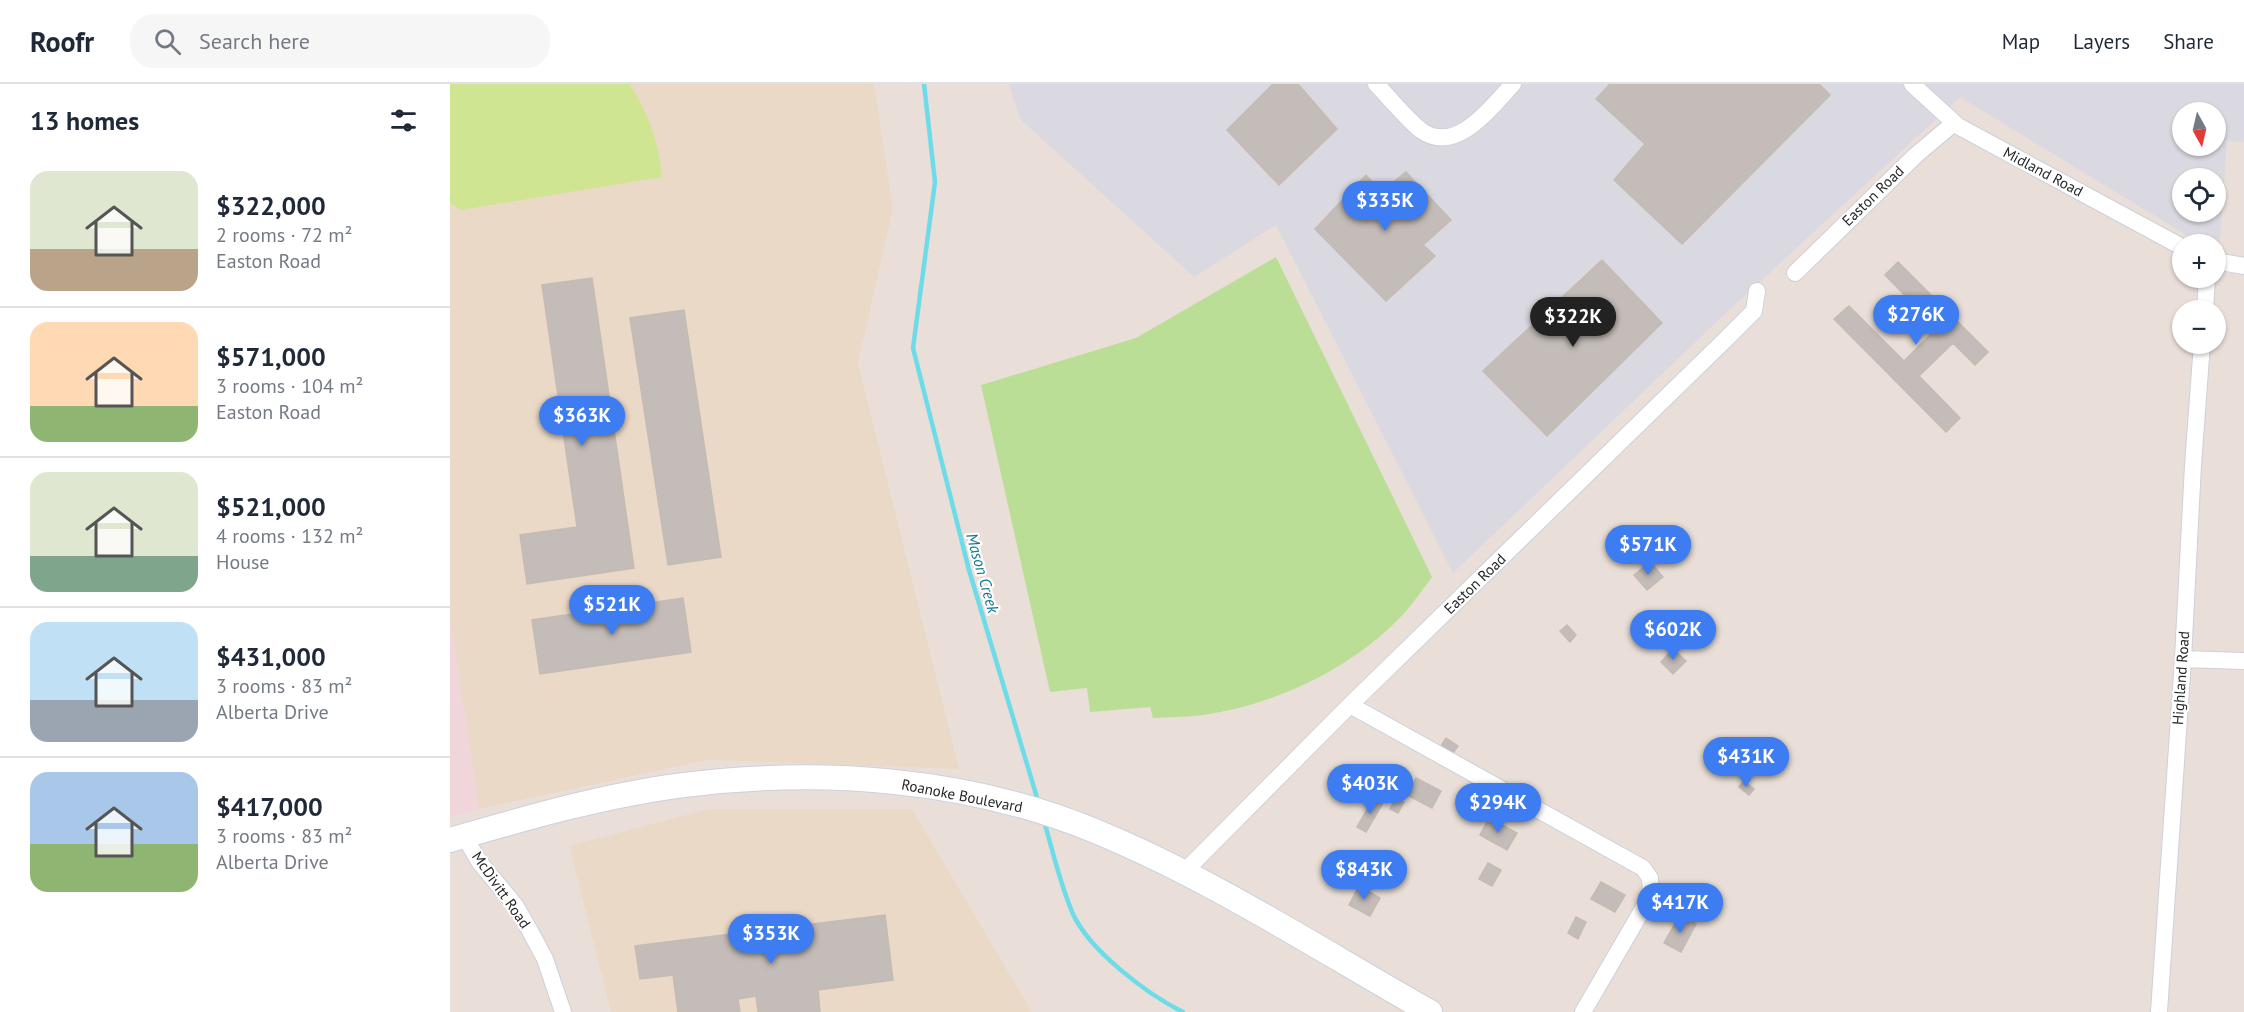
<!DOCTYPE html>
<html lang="en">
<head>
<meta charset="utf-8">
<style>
	:root { --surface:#fff; --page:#f6f6f7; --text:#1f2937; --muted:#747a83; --line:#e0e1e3; --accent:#3d7df1 }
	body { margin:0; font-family:"PT Sans",sans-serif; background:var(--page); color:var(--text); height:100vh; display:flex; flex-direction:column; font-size:22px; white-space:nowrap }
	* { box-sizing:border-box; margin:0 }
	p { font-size:20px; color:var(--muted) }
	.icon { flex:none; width:33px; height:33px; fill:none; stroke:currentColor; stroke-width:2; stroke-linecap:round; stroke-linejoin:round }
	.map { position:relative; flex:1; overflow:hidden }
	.panel { display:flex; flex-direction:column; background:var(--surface); width:450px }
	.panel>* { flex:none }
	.needle { width:39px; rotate:172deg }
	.fabs { position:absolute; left:1722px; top:18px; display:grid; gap:12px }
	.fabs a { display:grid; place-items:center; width:54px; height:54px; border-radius:50%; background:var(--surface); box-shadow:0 2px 4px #0004; font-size:30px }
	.price { position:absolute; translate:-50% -51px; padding:0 14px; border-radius:21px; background:var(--accent); color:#fff; font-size:20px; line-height:39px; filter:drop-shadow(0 2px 3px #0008) }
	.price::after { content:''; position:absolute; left:50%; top:36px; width:18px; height:14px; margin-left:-9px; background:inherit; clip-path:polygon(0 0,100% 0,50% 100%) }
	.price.active { background:#222; color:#fff }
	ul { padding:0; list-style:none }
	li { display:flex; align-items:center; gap:18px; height:150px; padding:0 30px }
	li+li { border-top:2px solid var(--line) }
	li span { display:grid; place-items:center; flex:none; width:168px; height:120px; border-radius:18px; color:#555 }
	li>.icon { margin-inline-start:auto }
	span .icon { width:72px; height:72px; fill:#fffc; stroke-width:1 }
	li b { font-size:26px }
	h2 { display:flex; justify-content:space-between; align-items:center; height:72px; padding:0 30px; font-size:26px }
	header { display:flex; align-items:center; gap:36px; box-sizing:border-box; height:84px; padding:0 30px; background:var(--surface); border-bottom:2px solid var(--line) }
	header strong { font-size:28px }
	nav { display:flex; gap:33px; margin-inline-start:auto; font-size:21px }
	.search { width:420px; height:54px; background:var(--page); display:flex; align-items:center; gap:15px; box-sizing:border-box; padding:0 21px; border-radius:24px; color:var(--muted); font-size:22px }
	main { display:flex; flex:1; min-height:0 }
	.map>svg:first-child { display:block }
	.industrial { fill:#dad9e1; fill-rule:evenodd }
	.education { fill:#ebd9c8 }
	.medical { fill:#f0d5db }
	.green { fill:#bbde96 }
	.pitch { fill:#d0e592 }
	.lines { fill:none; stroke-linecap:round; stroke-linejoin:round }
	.stream { stroke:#6edce8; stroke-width:4.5 }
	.building { fill:#c4bcb8; stroke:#c4bbb2; stroke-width:1.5 }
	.minor-casing { stroke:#cbd1db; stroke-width:18 }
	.secondary-casing { stroke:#cbd1db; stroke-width:26 }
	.minor { stroke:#fff; stroke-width:16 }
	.secondary { stroke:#fff; stroke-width:24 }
	.labels { text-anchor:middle; stroke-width:4.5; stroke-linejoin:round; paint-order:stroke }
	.street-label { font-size:15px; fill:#272727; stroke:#fff }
	.water-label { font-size:16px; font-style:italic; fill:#12798f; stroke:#fff }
</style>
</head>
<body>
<header>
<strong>Roofr</strong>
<div class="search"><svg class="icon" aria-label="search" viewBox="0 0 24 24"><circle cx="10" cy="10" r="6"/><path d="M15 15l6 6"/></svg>Search here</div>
<nav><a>Map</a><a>Layers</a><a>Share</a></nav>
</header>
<main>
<section class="panel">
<h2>13 homes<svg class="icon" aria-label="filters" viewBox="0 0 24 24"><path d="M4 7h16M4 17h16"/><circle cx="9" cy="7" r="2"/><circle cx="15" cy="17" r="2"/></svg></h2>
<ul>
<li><span style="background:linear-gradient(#dfe7d0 65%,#b9a48a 0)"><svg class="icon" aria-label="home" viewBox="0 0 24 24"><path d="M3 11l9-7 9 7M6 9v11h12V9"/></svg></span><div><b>$322,000</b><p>2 rooms · 72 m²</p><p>Easton Road</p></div></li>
<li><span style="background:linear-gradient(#ffd9b3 70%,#8fb573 0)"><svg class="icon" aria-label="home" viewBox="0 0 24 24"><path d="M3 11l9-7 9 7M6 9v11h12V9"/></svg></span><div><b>$571,000</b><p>3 rooms · 104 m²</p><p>Easton Road</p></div></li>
<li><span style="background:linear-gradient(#dfe7d0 70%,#7fa58c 0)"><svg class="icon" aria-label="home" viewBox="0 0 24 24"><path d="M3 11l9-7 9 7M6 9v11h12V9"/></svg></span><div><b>$521,000</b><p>4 rooms · 132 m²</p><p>House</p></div></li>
<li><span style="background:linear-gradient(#bfe0f5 65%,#9aa5b1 0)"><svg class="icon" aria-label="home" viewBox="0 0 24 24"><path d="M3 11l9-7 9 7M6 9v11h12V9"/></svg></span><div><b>$431,000</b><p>3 rooms · 83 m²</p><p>Alberta Drive</p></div></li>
<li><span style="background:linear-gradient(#a9c7e8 60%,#8fb573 0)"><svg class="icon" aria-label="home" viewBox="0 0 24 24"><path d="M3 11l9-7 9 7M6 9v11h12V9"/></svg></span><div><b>$417,000</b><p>3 rooms · 83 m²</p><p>Alberta Drive</p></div></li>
</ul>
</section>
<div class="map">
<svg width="1794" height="928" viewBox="0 0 1794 928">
	<rect width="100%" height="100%" fill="#e9dfd8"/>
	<path class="industrial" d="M 559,0 L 1794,0 L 1794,58 L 1777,57 L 1769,172 L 1766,169 L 1766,160 L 1751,160 L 1510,13 L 1276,229 L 1003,489 L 826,141 L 744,193 L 570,35 ZM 1732,28 L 1766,28 L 1766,62 L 1732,62 ZM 1732,94 L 1766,94 L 1766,128 L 1732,128 Z"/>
	<path class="education" d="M 0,0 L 424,0 L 443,124 L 408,279 L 509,685 L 257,676 L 29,725 L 0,534 Z
		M 259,725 L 462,725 L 582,928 L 161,928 L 119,762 Z"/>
	<path class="medical" d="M 0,534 L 29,725 L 0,733 Z"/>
	<path class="green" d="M 826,173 L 982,493 C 974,504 966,515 957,526 C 906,583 828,620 753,631 C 736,633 719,633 703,634 L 700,623 L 640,628 L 637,604 L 600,608 L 531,301 L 686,254 Z"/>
	<path class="pitch" d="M 0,0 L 179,0 C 198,27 209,59 212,93 L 11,126 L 0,119 Z"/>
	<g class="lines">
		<path class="stream" d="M 474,0 L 485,98 L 463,264 L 519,486 L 588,717
			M 594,737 C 603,768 610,800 623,830 C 640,867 697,910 733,928"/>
	</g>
	<path class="building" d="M 823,0 L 848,0 L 887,45 L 829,101 L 777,46 Z
		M 1160,0 L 1369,0 L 1380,11 L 1232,160 L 1164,96 L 1195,60 L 1146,15 Z
		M 956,88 L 1001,136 L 973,161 L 985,172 L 936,217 L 865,145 L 916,91 L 931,108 Z
		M 1152,176 L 1212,239 L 1097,352 L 1033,287 Z
		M 1448,178 L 1538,268 L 1525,281 L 1503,259 L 1469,292 L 1510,334 L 1496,348 L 1384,235 L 1399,222 L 1454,277 L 1487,244 L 1435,191 Z
		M 142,194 L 184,484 L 77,500 L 70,451 L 127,443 L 92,201 Z
		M 234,226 L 271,473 L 218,481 L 180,234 Z
		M 1200,478 L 1213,493 L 1197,506 L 1184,491 Z
		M 233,514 L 241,568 L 90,590 L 82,536 Z
		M 1117,541 L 1126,551 L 1120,558 L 1110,547 Z
		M 1223,565 L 1236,577 L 1223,590 L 1211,578 Z
		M 996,654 L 1008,662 L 1003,669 L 991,662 Z
		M 966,694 L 991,707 L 982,724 L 957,711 Z
		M 1294,697 L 1304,705 L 1299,711 L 1289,703 Z
		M 924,713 L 933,719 L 916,748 L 907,743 Z
		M 946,714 L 954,718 L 948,729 L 940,725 Z
		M 1039,734 L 1067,749 L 1057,766 L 1030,751 Z
		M 1038,779 L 1051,786 L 1042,802 L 1029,795 Z
		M 903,785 L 910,789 L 903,802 L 896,798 Z
		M 1151,798 L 1175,811 L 1165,828 L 1141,815 Z
		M 909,802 L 930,814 L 920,832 L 899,821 Z
		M 435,831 L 443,896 L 368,906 L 370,928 L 308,928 L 306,912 L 288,915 L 290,928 L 228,928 L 223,891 L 190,895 L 185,862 Z
		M 1230,831 L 1246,840 L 1231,868 L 1214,859 Z
		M 1126,833 L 1136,838 L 1128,855 L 1118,849 Z"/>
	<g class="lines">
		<defs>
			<path id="minor" d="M 926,0 C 938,12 959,38 972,47 C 1007,71 1042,22 1063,0
				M 1462,0 L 1508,42 L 1732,163
				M 1766,177 L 1794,182
				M 1345,189 L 1466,71 L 1504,39
				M 1755,226 L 1757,194
				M 1733,575 L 1794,577
				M 900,621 L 1193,784 L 1200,794 L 1201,811 L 1133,928
				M 14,752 L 30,779 L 65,821 L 79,845 L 95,875 L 113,928
				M 733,789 L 900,621 L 1276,255 L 1304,227 L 1307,207
				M 1709,928 L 1733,575 L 1743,381 L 1752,260"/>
			<path id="secondary" d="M 0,756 C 76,734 155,711 234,701 C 370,684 517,694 645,747 C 762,795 870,866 980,928"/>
		</defs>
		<use href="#minor" class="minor-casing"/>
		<use href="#secondary" class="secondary-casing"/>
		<use href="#minor" class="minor"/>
		<use href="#secondary" class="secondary"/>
	</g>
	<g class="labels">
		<g class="street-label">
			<text transform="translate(1593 88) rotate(28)" y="5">Midland Road</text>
			<text transform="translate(1423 112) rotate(-44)" y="5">Easton Road</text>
			<text transform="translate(1025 500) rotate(-44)" y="5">Easton Road</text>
			<text transform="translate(1731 594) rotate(-86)" y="5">Highland Road</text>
			<text transform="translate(512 712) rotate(11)" y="5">Roanoke Boulevard</text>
			<text transform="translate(51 806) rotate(55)" y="5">McDivitt Road</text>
		</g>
		<g class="water-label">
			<text transform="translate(533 489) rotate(74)" y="6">Mason Creek</text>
		</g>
	</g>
</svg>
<div class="fabs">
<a><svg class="needle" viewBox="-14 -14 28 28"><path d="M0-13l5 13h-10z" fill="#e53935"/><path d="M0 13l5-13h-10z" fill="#747a83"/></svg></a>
<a><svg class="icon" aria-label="locate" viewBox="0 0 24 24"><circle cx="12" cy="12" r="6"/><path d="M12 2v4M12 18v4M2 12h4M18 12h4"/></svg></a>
<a>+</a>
<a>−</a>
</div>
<b class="price" style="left:935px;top:148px">$335K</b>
<b class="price" style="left:1466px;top:262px">$276K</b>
<b class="price active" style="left:1123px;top:264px">$322K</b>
<b class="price" style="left:132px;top:363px">$363K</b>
<b class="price" style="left:1198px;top:492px">$571K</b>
<b class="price" style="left:162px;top:552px">$521K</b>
<b class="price" style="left:1223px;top:577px">$602K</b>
<b class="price" style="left:1296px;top:704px">$431K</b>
<b class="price" style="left:920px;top:731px">$403K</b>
<b class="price" style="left:1048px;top:750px">$294K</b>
<b class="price" style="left:914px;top:817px">$843K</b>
<b class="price" style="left:1230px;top:850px">$417K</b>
<b class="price" style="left:321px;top:881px">$353K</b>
</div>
</main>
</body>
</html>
